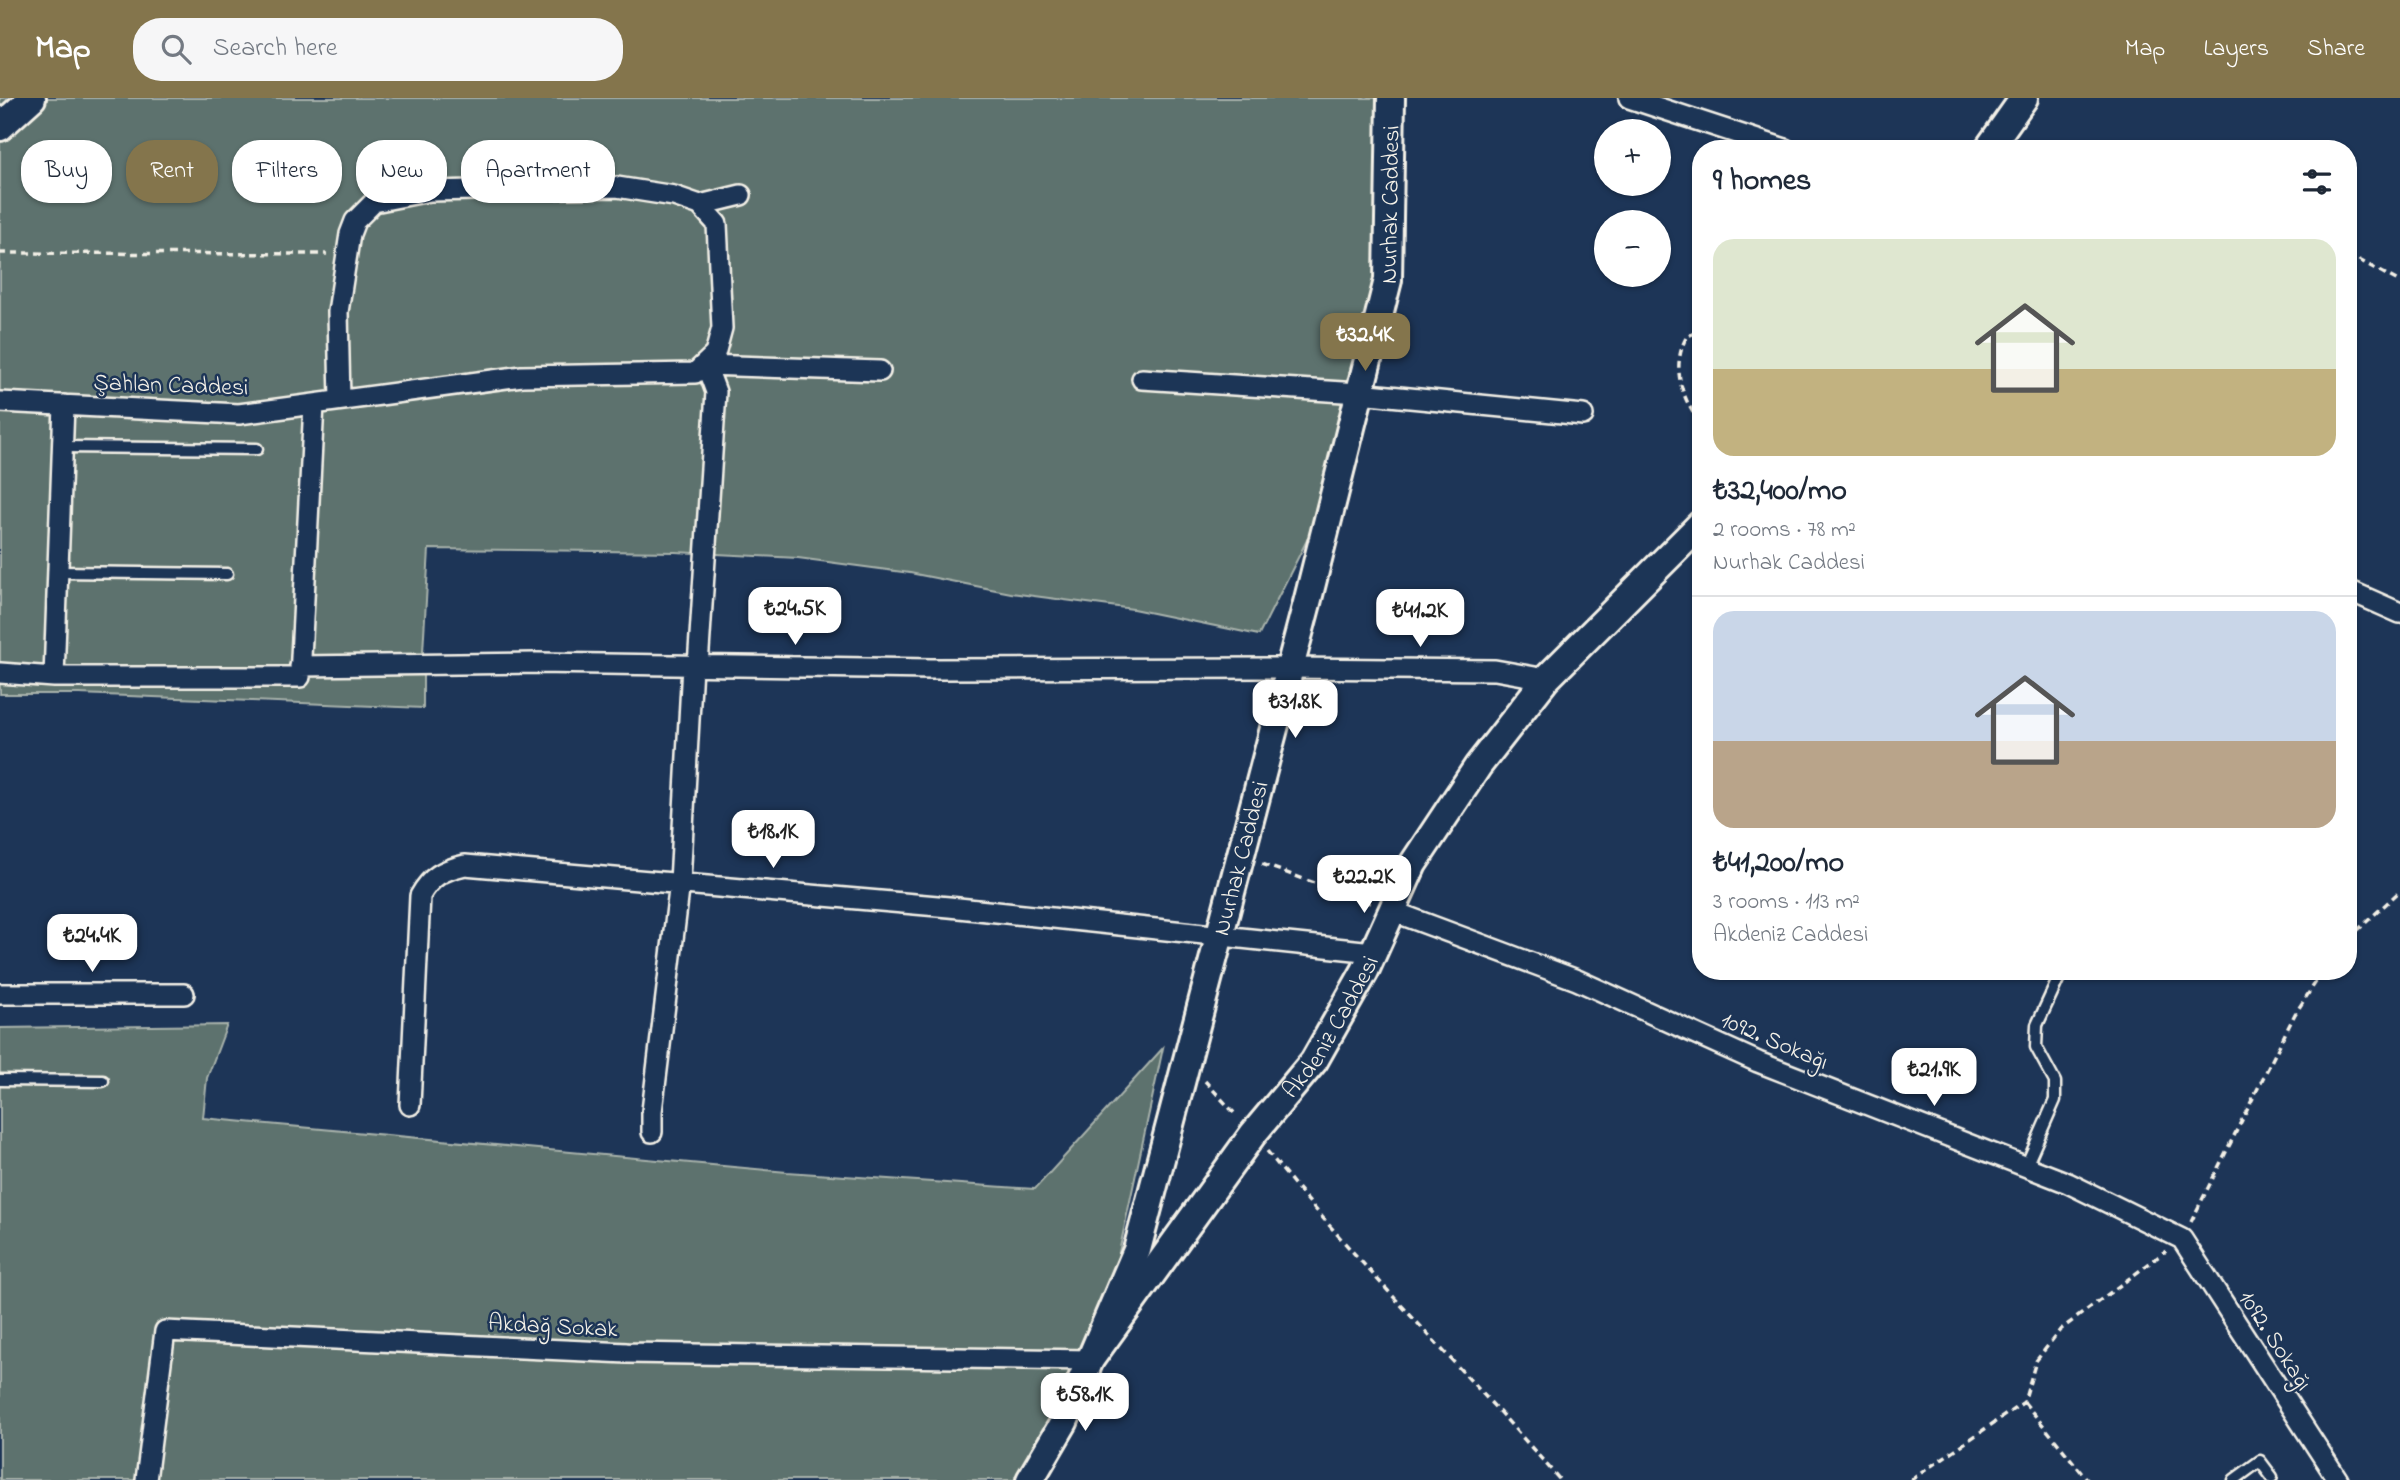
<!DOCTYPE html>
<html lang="en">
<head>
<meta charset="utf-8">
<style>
	:root { --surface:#fff; --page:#f6f6f7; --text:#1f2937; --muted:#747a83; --line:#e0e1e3; --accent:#84754c }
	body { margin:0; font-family:"Indie Flower",sans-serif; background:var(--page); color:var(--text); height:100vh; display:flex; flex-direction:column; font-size:26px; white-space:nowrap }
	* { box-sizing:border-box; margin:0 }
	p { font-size:23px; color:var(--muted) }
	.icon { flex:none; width:38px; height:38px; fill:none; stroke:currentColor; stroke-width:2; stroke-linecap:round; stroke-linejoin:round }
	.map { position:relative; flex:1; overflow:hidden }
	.sheet { position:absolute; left:1692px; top:42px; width:665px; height:840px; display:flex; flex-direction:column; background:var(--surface); border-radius:28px; box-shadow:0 2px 5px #0004 }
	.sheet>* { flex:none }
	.guide { position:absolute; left:21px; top:42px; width:665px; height:63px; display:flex; gap:14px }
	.fabs { position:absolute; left:1594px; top:21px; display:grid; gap:14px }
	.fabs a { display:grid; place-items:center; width:77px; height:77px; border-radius:50%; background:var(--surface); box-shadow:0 2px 5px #0004; font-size:35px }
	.price { position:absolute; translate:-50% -60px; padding:0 16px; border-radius:14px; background:#fff; color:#222; font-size:23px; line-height:46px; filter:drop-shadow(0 2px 4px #0008) }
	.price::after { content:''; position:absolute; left:50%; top:42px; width:21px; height:16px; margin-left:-10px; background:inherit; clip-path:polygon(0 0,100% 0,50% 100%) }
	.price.selected { background:var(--accent); color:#fff }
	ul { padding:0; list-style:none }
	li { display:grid; align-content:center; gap:14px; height:371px; padding:0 21px }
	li+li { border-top:2px solid var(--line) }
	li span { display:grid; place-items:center; height:217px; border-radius:21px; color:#555 }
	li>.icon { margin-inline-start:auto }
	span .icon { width:126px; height:126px; fill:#fffc; stroke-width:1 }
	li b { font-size:30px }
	h2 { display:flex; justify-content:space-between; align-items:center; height:84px; padding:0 21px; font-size:30px }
	.tag { padding:0 24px; border-radius:28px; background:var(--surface); box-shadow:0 2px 5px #0004; font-size:24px; line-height:63px }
	.tag.selected { background:var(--accent); color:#fff }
	header { display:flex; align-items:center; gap:42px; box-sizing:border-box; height:98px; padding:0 35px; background:var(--accent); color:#fff }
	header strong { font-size:33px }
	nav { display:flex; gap:38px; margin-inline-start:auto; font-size:24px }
	.search { width:490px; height:63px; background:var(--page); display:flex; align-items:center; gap:18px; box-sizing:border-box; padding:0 24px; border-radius:28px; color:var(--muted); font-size:26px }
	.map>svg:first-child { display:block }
	.green { fill:#5d726e; stroke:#a8b2ab; stroke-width:2 }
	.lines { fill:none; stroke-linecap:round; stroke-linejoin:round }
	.lane-casing { stroke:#f4f1e8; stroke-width:15 }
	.street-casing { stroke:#f4f1e8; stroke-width:24 }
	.secondary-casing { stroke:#f4f1e8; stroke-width:32 }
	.path { stroke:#f4f1e8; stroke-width:3.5; stroke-dasharray:7 5; stroke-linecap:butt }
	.lane { stroke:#1d3557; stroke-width:10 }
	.street { stroke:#1d3557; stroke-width:19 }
	.secondary { stroke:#1d3557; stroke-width:26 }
	.labels { text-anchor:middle; stroke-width:5; stroke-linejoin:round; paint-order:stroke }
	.street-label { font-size:24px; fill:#f4f1e8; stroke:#1d3557 }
</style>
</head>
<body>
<header>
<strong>Map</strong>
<div class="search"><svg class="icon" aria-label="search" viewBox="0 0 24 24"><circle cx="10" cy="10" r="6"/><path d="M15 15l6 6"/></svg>Search here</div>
<nav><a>Map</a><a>Layers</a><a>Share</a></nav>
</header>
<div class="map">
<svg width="2400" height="1382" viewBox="0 0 2400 1382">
	<rect width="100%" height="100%" fill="#1d3557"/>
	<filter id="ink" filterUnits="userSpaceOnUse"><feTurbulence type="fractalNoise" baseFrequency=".0143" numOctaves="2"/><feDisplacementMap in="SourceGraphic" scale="14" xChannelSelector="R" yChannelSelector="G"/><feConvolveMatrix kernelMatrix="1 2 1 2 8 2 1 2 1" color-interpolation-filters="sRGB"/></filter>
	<g filter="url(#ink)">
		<path class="green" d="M 0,0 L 1394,0 L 1390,129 L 1329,390 L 1308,440 L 1259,537 L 1133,511 L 1011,495 L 910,475 L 798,460 L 675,454 L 429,451 L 423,554 L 423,610 L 79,596 L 0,596 Z
			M 227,927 L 207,980 L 203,1020 L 787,1074 L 1035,1091 L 1163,950 L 1096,1261 L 1032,1382 L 0,1382 L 0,930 Z"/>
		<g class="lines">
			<defs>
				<path id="lane" d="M 62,349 L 257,351
					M 58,474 L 227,476
					M 0,982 L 103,983
					M 2026,1068 L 2055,1002 L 2055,984 L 2036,949 L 2037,927 L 2062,873
					M 2234,1382 L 2260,1363 L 2272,1379"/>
				<path id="street" d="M 1629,0 L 1785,51
					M 700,107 L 741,97
					M 1142,281 L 1359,295 L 1583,317
					M 0,304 L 239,316 L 522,278 L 695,275 L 715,256 L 722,230 L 717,126 L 700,107 L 674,98 L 617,89 L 430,93 L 374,104 L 355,123 L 350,136 L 338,214 L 340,302
					M 2348,492 L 2400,515
					M 300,568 L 537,565 L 932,571 L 1289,570 L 1495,572 L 1546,581
					M 698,568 L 716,294 L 706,267 L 880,273
					M 0,575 L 54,579 L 300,579 L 314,306
					M 54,579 L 64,307
					M 1392,813 L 1577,882 L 1758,964 L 2068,1085 L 2182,1141 L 2338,1382
					M 0,896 L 184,896
					M 410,1007 L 420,798 C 431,778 443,772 465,767 L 949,809 L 1373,854
					M 652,1034 L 652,1013 L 680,784 L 692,568
					M 146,1382 L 165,1233 L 627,1255 L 1090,1262"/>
				<g id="secondary">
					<path d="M 0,29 L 32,0"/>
					<path d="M 1988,51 L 2024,0"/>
					<path id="s1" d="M 1090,1262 L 1137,1152 L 1307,505 L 1388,182 L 1391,0"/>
					<path id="s2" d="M 1030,1382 L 1064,1324 L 1090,1262 L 1253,1036 L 1314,963 L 1365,873 L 1413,766 L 1478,668 L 1546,581 L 1701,426"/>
				</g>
			</defs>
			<use href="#lane" class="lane-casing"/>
			<use href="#street" class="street-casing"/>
			<use href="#secondary" class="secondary-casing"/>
			<path class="path" d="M 0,155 L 327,156
				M 2348,156 L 2400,184
				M 1701,243 L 1699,234 L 1687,238 C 1670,269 1682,301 1701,326
				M 1262,766 L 1370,805
				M 2348,841 L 2400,793
				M 1205,983 L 1237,1018
				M 1267,1053 C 1359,1168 1464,1271 1560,1382
				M 2191,1124 L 2295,916 L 2323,873
				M 2024,1304 L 2088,1382
				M 1911,1382 L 2024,1304 L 2036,1263 L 2060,1232 L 2166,1153"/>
			<use href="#lane" class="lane"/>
			<use href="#street" class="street"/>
			<use href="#secondary" class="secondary"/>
		</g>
	</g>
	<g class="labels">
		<g class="street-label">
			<text dy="8" stroke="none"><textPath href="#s1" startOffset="1197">Nurhak Caddesi</textPath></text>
			<text transform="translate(171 286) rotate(2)" y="8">Şahlan Caddesi</text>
			<text dy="8" stroke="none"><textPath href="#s1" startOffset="525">Nurhak Caddesi</textPath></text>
			<text dy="8" stroke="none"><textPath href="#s2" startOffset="546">Akdeniz Caddesi</textPath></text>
			<text transform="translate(1775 942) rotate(23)" y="8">1092. Sokağı</text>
			<text transform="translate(553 1227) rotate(3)" y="8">Akdağ Sokak</text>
			<text transform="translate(2276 1242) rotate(57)" y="8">1092. Sokağı</text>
		</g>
	</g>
</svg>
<div class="fabs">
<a>+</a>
<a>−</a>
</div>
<b class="price selected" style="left:1365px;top:275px">₺32.4K</b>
<b class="price" style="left:795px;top:549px">₺24.5K</b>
<b class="price" style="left:1420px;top:551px">₺41.2K</b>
<b class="price" style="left:1295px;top:642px">₺31.8K</b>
<b class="price" style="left:773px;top:772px">₺18.1K</b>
<b class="price" style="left:1364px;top:817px">₺22.2K</b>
<b class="price" style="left:92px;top:876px">₺24.4K</b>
<b class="price" style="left:1934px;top:1010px">₺21.9K</b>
<b class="price" style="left:1085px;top:1335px">₺58.1K</b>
<div class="guide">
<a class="tag">Buy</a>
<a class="tag selected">Rent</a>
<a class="tag">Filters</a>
<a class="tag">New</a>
<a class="tag">Apartment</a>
</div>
<section class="sheet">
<h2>9 homes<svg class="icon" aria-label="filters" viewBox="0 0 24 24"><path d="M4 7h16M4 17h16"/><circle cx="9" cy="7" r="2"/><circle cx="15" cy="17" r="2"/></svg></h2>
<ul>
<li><span style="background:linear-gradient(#dfe7d0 60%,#c2b280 0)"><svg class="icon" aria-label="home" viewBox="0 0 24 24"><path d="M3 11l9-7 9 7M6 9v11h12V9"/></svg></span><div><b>₺32,400/mo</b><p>2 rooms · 78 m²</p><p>Nurhak Caddesi</p></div></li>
<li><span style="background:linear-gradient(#c9d6e8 60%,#b9a48a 0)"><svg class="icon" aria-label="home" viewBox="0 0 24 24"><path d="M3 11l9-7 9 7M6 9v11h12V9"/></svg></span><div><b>₺41,200/mo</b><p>3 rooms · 113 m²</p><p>Akdeniz Caddesi</p></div></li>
</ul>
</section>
</div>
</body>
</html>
